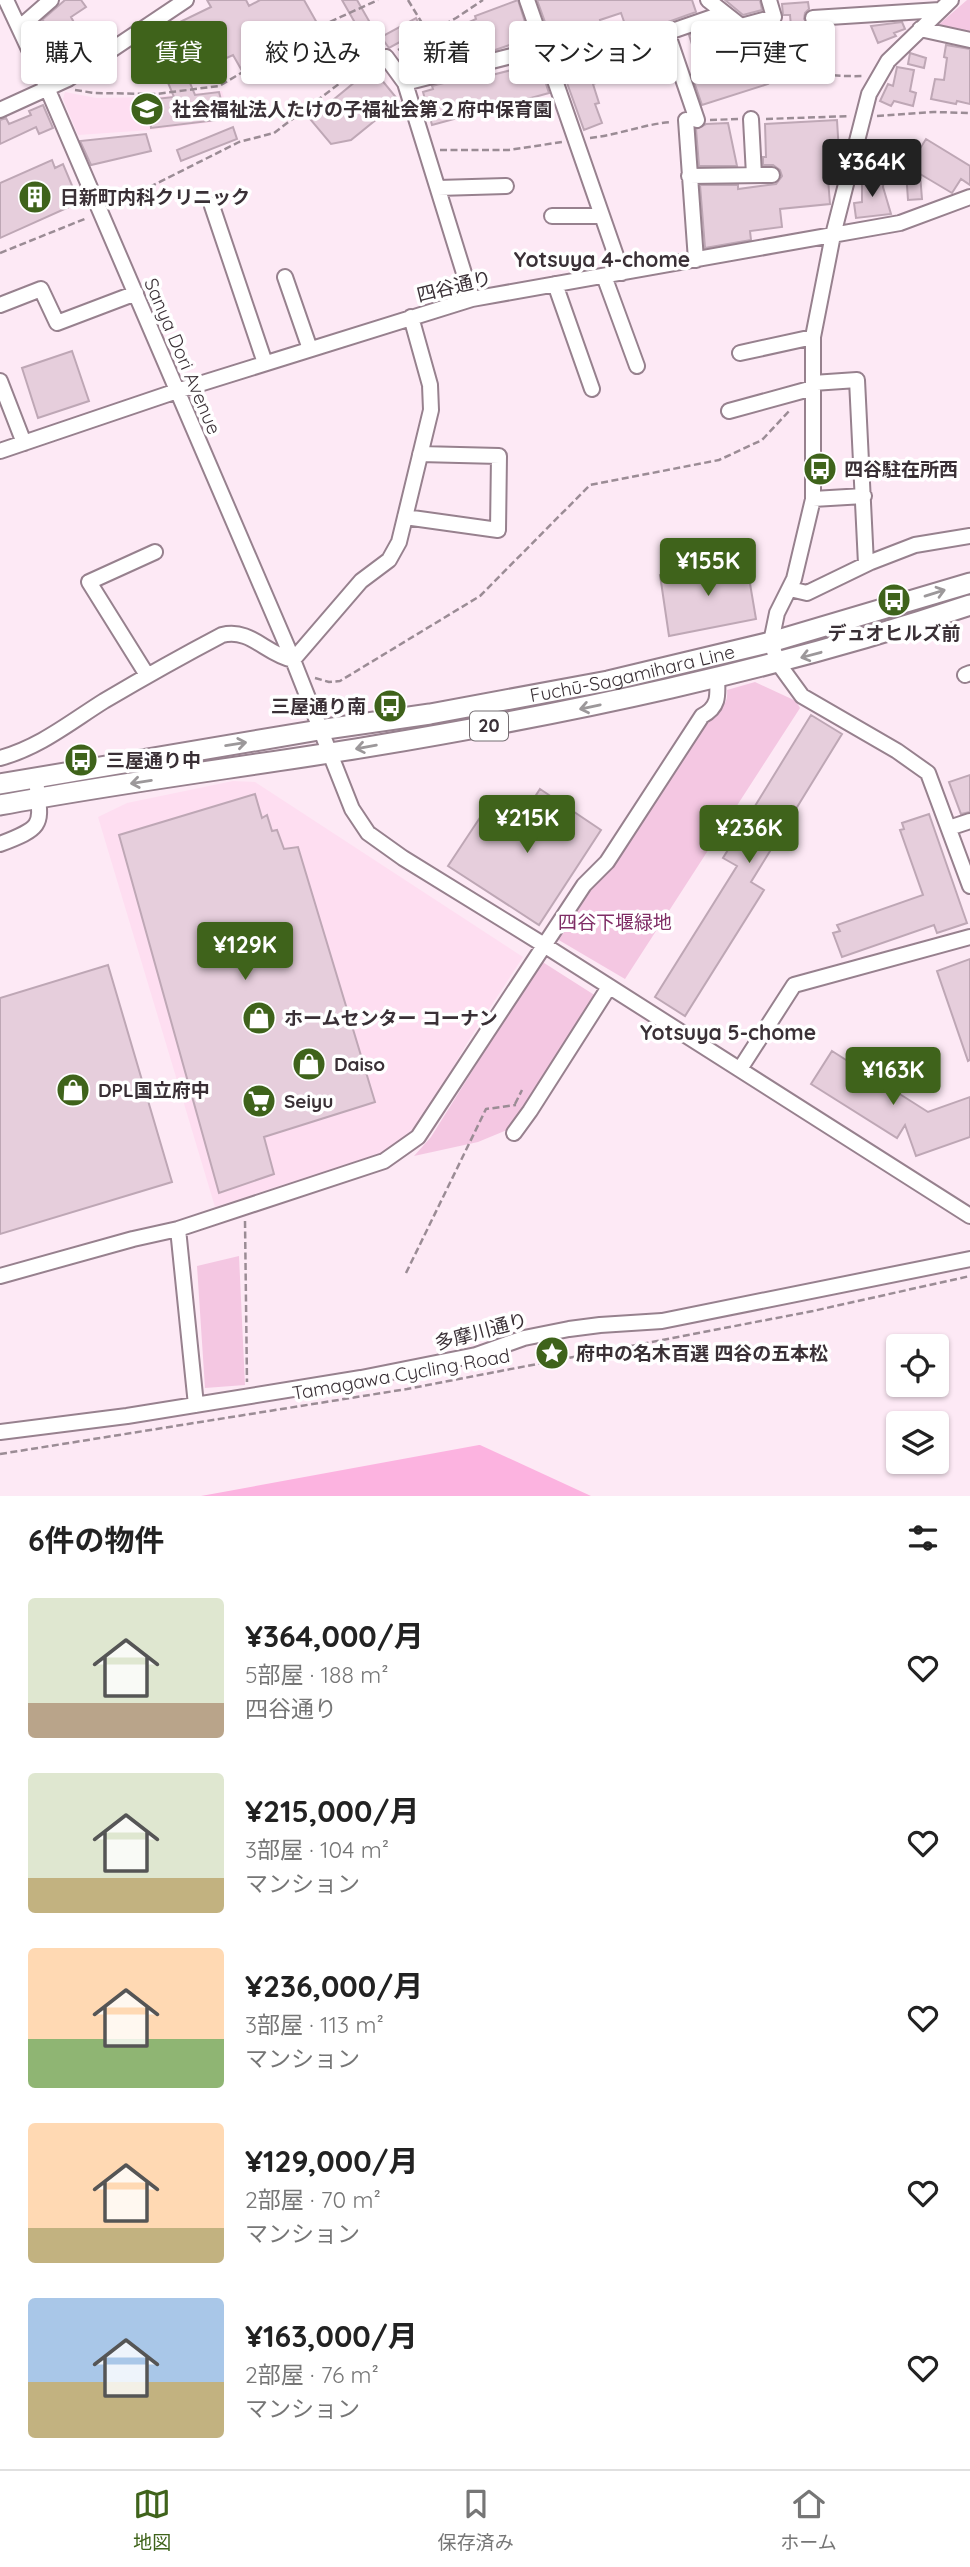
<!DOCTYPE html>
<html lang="ja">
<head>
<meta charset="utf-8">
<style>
	:root { --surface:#fff; --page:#f2f2f2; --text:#222; --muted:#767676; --line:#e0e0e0; --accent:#3f631b }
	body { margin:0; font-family:Quicksand,"Noto Sans JP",sans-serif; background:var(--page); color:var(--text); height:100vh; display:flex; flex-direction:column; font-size:26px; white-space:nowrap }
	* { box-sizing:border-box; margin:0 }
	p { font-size:23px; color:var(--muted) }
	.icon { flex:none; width:38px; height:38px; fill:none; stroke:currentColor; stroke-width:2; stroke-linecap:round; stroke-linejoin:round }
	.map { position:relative; height:1496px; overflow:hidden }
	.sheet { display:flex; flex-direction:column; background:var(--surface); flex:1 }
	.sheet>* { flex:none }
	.top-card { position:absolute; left:21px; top:21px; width:929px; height:63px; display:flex; gap:14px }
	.tools { position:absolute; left:886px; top:1334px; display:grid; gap:14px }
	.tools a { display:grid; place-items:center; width:63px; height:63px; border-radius:7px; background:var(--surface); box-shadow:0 2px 5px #0004; font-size:35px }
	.price { position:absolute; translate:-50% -60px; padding:0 16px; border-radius:7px; background:var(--accent); color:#fff; font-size:23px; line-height:46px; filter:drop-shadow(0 2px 4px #0008) }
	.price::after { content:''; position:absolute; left:50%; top:42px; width:21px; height:16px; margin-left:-10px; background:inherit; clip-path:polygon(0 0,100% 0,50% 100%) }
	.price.selected { background:#222; color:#fff }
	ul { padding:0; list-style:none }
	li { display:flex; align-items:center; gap:21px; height:175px; padding:0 28px }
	li span { display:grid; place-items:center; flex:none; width:196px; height:140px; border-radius:7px; color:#555 }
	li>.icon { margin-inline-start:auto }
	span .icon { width:84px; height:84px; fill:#fffc; stroke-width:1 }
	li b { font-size:30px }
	h2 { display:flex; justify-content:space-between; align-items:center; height:84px; padding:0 28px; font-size:30px }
	.tag { padding:0 24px; border-radius:7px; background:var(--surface); box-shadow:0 2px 5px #0004; font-size:24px; line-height:63px }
	.tag.selected { background:var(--accent); color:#fff }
	.tabs { display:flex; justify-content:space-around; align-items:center; height:98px; border-top:2px solid var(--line); background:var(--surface); font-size:19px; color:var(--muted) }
	.tabs a { display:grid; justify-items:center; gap:4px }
	.tabs .selected { color:var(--accent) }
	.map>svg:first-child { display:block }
	.built { fill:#fedef1 }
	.green { fill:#f4c7e2 }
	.water { fill:#fcb3e0 }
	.building { fill:#e6cedc; stroke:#bea7b5; stroke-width:2 }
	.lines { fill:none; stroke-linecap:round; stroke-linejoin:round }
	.minor-casing { stroke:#97818e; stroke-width:18 }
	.major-casing { stroke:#97818e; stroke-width:23 }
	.path { stroke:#9b8c95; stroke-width:2.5; stroke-dasharray:7 3.5; stroke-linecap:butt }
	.minor { stroke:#fff; stroke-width:14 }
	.major { stroke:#fff; stroke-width:19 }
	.oneway { stroke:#9c989a }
	.labels { text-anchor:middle; stroke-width:7; stroke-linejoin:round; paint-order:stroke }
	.shield { fill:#fff; stroke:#756e72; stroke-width:2 }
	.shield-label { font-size:18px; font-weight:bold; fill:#3a3036 }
	.poi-label { font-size:19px; font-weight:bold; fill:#3a3036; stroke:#fff; text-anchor:start }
	.street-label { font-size:19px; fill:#3a3036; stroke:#fff }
	.park-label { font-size:19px; fill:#7f2d65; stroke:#fff }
	.neighbourhood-label { font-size:21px; font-weight:bold; fill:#3a3036; stroke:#fff }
</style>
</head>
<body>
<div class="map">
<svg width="970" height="1496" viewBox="0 0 970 1496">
	<rect width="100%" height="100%" fill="#fde9f5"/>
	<path class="built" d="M 222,91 L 230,120 L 150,130 L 78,135 L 63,99 L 65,92 L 96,98 L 154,97 Z
		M 233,781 L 255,782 L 523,957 L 467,1043 L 419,1128 L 387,1151 L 215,1207 L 98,817 L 127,803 Z"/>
	<path class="green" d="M 967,0 L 970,0 L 970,33 L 937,26 Z
		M 755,682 L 796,701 L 800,708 L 625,979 L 557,939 L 590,887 L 615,865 L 707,720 C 718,712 729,705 727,690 Z
		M 541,961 L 596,996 L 512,1128 L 478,1142 L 414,1156 L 431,1137 Z
		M 239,1256 L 245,1385 L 205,1388 L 197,1266 Z"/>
	<path class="water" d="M 480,1445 L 591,1496 L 201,1496 L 479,1445 Z"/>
	<path class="building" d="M 65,0 L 81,0 L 86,7 L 71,17 L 87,46 L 78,51 L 42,20 Z
		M 207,0 L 246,0 L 249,6 L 260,0 L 304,0 L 317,23 L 313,26 L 333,62 L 314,72 L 295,37 L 241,69 L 233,55 L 187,76 L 195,95 L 219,92 L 226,119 L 151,128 L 148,100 L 174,97 L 149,37 L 211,7 Z
		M 342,0 L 357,0 L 377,35 L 366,42 Z
		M 518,0 L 530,38 L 495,50 L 489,52 L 482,34 L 455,45 L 460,55 L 424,68 L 409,37 L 389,48 L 381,37 L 416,18 L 428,40 L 432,39 L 476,19 L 475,16 Z
		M 537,0 L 692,0 L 696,12 L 629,36 L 621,13 L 600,20 L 608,43 L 584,52 L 582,58 L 585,67 L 594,68 L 661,45 L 671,74 L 661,77 L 656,62 L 593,84 L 599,103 L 595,104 L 602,123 L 584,130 Z
		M 725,0 L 760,0 L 762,10 L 743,15 Z
		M 808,2 L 809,9 L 805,13 L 804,19 L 811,27 L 812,37 L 792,39 L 790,15 L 783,15 L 782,4 Z
		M 902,22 L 905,29 L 894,33 L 896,36 L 878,43 L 871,26 Z
		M 716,26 L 728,65 L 749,59 L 743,35 L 757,32 L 762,53 L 786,49 L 791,76 L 766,80 L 768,84 L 702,105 L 692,76 L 701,73 L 689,35 Z
		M 37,36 L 70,56 L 53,65 Z
		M 946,45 L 970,49 L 970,104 L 957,101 L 956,104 L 931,99 L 935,79 L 944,80 L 947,58 L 944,57 Z
		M 910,53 L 926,58 L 924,68 L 908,64 Z
		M 539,63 L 549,93 L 432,125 L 423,92 L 433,89 L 432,86 L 483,73 L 484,77 Z
		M 897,67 L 914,70 L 910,91 L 916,93 L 913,106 L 894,101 L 891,106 L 880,101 L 888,84 L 893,86 Z
		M 372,68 L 399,101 L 351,140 L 331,144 L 310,119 Z
		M 43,105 L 53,128 L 39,134 L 36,127 L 0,144 L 0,120 L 6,118 L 9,124 L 31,115 L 29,111 Z
		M 837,120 L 839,153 L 826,154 L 830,204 L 780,209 L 782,227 L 750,231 L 751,240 L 705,248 L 700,185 L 738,185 L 738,189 L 776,184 L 782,176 L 780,170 L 773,165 L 763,165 L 763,157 L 766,157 L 765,124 Z
		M 728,123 L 737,166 L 699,166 L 696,129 L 706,124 Z
		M 233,127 L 237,139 L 181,161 L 177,150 Z
		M 146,134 L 151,151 L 91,165 L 80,141 Z
		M 926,139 L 970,166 L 970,185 L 961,179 L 952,193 L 920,174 L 922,199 L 908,200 L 906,171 Z
		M 52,160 L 55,168 L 63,164 L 76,195 L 65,200 L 69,207 L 0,238 L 0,183 Z
		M 862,178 L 884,178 L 883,187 L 891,214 L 856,218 L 854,203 L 862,202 Z
		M 72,351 L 89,401 L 38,418 L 22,368 Z
		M 746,560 L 756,619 L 669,636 L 660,575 Z
		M 811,715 L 842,734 L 751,882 L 764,890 L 685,1016 L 655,997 L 737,866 L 723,858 Z
		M 970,775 L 970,812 L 961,814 L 949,782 Z
		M 540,789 L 601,830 L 539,925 L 448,866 L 483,813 L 500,823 L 504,818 L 516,826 Z
		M 255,794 L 262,818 L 267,815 L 272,831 L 277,830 L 284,849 L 298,847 L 375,1102 L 264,1137 L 274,1174 L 219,1193 L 119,835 Z
		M 929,814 L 967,923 L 937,933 L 934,925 L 842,957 L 833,933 L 840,931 L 837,925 L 923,895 L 900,830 L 904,829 L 902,823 Z
		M 970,959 L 970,1060 L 968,1061 L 937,971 Z
		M 108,965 L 172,1182 L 0,1234 L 0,998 Z
		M 832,1051 L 928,1112 L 970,1097 L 970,1137 L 916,1156 L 905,1125 L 897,1138 L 811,1084 Z"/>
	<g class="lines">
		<defs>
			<path id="minor" d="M 6,0 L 48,90 L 293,660 L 352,809 L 368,833 L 403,858 L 544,945 L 970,1216
				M 527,0 L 622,273
				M 708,0 L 741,26 L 774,17 L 769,0
				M 951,0 L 888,61 L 869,94 L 833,235 L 813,337 L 813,499 L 794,579 L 777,613 L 771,642 L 778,663 L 802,696 L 897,751 L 928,773 L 970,886
				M 813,18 L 940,10
				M 19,28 L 51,0
				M 920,29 L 970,40
				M 667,32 L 697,120
				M 386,57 L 405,83 L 472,299
				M 591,59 L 724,13
				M 405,83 L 543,48
				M 0,110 L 68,79 L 186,0
				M 751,119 L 754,175
				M 686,120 L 696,260
				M 689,176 L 772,175
				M 438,188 L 506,186
				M 212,206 L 265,363
				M 552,216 L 602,216
				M 604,276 L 637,366
				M 285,277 L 310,349
				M 555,284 L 592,389
				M 0,305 L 41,289 L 57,323 L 136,293
				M 740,353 L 813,337
				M 0,381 L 24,443
				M 813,383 L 857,380 L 866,564
				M 729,411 L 813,388
				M 0,451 L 177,391 L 472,299 L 900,223 L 970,197
				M 813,499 L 864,496
				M 405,517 L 498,530 L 499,456 L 420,454
				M 790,589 L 807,593 L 871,562 L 915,545 L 970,536
				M 147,675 L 89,582 L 155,552
				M 965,675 L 970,673
				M 0,758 C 40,747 69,723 104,701 C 143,678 182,656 222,635 C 251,628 265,654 293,660 L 361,581 L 389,560 L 399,542 L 431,410 L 430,385 L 411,317
				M 949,828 L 970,821
				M 0,844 C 48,826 40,824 36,778
				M 740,1069 L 794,985 L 970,937
				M 514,1133 L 530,1111 L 609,987
				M 178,1229 L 196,1405
				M 0,1276 L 133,1239 L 178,1229 L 384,1161 L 418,1137 L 584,885 L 607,862 L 702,716 C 719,707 718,696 717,678
				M 0,1432 L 127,1416 L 361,1378 L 476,1355 L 524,1338 L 569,1329 L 600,1325 L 662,1321 L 970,1259"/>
			<g id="major">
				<path id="s1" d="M 0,784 L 319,730 L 430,714 L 608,681 L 771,642 L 970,583"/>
				<path d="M 0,805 C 122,782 245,767 367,747 C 571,713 773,671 970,605"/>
			</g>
		</defs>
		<use href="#minor" class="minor-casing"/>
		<use href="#major" class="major-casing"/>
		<path class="path" d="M 408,0 L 428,33
			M 781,29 C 806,73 814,77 865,76
			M 398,50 L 456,18 L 483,0
			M 75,90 L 94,93 L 156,94 L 219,86 L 323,25 L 378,0
			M 877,116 L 934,112 L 970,113
			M 766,119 L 850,116
			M 710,120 L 738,119
			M 590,138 C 618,135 644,124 672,122
			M 440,150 L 509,150 L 562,142
			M 112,206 L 239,142 L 274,133 L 360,68 L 374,62
			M 0,253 L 87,218
			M 315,678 L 329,682 L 340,681 L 480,596 L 590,485 L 719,460 L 762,440 L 791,409
			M 515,1104 L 522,1090
			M 245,1221 L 247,1382
			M 406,1273 L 486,1109 L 516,1105
			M 0,1454 L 407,1389 L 813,1311 L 970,1276"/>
		<use href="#minor" class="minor"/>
		<use href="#major" class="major"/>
	</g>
	<defs><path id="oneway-shaft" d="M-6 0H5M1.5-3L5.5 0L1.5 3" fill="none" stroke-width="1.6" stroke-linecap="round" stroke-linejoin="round" transform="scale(1.75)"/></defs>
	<g class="oneway">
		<use href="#oneway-shaft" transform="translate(935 593) rotate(-17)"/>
		<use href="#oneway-shaft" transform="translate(811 655) rotate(165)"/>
		<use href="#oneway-shaft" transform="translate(590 707) rotate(168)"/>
		<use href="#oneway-shaft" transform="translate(236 744) rotate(-9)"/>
		<use href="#oneway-shaft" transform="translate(366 747) rotate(170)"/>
		<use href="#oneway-shaft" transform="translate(141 782) rotate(171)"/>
	</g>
	<defs>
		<symbol id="school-disc" viewBox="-11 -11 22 22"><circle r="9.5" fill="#3f631b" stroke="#fff"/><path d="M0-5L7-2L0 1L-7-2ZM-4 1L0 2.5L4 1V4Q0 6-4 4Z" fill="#fff"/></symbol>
		<symbol id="building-disc" viewBox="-11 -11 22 22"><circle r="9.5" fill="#3f631b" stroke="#fff"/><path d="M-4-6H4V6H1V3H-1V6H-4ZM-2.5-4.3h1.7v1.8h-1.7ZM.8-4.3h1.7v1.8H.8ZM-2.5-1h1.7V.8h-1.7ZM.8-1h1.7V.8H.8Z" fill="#fff"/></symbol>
		<symbol id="bus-disc" viewBox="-11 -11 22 22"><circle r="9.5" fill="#3f631b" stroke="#fff"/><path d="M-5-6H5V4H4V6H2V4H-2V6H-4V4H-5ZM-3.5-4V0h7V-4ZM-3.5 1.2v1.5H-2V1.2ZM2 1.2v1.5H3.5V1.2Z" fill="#fff"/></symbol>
		<symbol id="shop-disc" viewBox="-11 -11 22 22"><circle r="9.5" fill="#3f631b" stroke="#fff"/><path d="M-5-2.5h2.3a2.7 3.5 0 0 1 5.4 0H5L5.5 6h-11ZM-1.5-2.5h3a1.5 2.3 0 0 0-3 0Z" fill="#fff"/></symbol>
		<symbol id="supermarket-disc" viewBox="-11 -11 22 22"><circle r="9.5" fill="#3f631b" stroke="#fff"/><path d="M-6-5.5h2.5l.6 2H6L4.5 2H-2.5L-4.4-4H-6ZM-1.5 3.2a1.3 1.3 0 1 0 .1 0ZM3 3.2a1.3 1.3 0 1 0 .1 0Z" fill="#fff"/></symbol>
		<symbol id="sight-disc" viewBox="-11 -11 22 22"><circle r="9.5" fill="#3f631b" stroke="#fff"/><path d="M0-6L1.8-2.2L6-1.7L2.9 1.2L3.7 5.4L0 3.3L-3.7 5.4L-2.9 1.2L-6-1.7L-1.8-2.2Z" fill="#fff"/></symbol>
	</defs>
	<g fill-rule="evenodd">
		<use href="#school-disc" x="128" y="90" width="38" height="38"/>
		<use href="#building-disc" x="16" y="178" width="38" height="38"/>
		<use href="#bus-disc" x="801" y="450" width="38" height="38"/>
		<use href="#bus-disc" x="875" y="581" width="38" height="38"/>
		<use href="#bus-disc" x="371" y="687" width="38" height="38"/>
		<use href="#bus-disc" x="62" y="741" width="38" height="38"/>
		<use href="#shop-disc" x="240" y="999" width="38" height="38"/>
		<use href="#shop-disc" x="290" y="1045" width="38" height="38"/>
		<use href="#shop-disc" x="54" y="1071" width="38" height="38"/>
		<use href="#supermarket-disc" x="240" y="1082" width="38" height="38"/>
		<use href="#sight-disc" x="533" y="1334" width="38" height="38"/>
	</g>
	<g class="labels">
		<rect class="shield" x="470" y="711.5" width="38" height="29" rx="5"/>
		<g class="shield-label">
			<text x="489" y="732">20</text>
		</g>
		<g class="poi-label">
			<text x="172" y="116">社会福祉法人たけの子福祉会第２府中保育園</text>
			<text x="60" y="204">日新町内科クリニック</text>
			<text x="844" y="476">四谷駐在所西</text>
			<text x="894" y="640" text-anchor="middle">デュオヒルズ前</text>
			<text x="366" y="713" text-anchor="end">三屋通り南</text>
			<text x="106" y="767">三屋通り中</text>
			<text x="284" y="1025">ホームセンター コーナン</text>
			<text x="334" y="1071">Daiso</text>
			<text x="98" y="1097">DPL国立府中</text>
			<text x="284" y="1108">Seiyu</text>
			<text x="576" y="1360">府中の名木百選 四谷の五本松</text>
		</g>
		<g class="street-label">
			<text transform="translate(454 286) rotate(-14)" y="7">四谷通り</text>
			<text transform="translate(183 356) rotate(67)" y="7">Sanya Dori Avenue</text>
			<text dy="7" stroke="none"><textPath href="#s1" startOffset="642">Fuchū-Sagamihara Line</textPath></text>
			<text transform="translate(481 1331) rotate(-15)" y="7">多摩川通り</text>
			<text transform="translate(401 1374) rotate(-10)" y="7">Tamagawa Cycling Road</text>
		</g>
		<g class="park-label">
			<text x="615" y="929">四谷下堰緑地</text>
		</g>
		<g class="neighbourhood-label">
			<text x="602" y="267">Yotsuya 4-chome</text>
			<text x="728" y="1040">Yotsuya 5-chome</text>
		</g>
	</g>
</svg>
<div class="tools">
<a><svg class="icon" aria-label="locate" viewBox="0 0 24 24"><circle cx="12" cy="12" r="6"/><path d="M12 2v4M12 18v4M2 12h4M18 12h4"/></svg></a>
<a><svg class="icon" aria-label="layers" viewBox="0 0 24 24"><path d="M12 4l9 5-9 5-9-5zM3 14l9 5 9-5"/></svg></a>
</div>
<b class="price selected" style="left:872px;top:199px">¥364K</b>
<b class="price" style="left:708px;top:598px">¥155K</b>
<b class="price" style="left:527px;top:855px">¥215K</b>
<b class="price" style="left:749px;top:865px">¥236K</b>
<b class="price" style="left:245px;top:982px">¥129K</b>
<b class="price" style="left:893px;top:1107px">¥163K</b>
<div class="top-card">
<a class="tag">購入</a>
<a class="tag selected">賃貸</a>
<a class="tag">絞り込み</a>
<a class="tag">新着</a>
<a class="tag">マンション</a>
<a class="tag">一戸建て</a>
</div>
</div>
<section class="sheet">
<h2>6件の物件<svg class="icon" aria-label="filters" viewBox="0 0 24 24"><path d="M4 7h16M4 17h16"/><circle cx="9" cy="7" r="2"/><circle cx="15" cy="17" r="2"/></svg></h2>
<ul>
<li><span style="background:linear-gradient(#dfe7d0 75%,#b9a48a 0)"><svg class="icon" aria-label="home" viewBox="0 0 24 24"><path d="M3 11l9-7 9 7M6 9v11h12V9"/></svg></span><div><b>¥364,000/月</b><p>5部屋 · 188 m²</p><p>四谷通り</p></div><svg class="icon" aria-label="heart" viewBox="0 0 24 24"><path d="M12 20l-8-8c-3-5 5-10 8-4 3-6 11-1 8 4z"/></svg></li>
<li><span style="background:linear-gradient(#dfe7d0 75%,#c2b280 0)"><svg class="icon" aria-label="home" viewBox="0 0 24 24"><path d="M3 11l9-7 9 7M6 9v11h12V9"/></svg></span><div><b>¥215,000/月</b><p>3部屋 · 104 m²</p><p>マンション</p></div><svg class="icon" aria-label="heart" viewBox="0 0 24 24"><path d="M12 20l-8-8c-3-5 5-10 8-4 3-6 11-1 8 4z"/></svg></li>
<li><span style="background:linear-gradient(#ffd9b3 65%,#8fb573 0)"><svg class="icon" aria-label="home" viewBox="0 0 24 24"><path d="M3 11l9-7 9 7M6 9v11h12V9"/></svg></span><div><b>¥236,000/月</b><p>3部屋 · 113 m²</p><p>マンション</p></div><svg class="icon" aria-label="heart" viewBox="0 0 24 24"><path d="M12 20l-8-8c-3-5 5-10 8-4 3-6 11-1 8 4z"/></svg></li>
<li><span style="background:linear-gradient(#ffd9b3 75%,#c2b280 0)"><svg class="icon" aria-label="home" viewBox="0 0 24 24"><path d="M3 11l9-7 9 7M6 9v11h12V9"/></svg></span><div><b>¥129,000/月</b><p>2部屋 · 70 m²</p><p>マンション</p></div><svg class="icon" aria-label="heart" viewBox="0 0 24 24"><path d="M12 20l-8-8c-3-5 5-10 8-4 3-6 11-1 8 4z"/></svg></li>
<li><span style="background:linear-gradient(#a9c7e8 60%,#c2b280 0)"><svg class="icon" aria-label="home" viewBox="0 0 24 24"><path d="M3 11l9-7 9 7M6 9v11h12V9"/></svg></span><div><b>¥163,000/月</b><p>2部屋 · 76 m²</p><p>マンション</p></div><svg class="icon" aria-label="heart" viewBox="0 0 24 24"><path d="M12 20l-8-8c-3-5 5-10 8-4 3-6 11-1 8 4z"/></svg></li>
</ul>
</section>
<nav class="tabs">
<a class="selected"><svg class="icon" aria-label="map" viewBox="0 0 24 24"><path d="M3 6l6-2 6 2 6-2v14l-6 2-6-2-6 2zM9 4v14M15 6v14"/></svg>地図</a>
<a><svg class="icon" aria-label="saved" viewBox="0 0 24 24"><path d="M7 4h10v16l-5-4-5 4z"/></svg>保存済み</a>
<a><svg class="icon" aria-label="home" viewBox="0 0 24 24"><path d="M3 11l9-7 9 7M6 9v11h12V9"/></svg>ホーム</a>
</nav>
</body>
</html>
